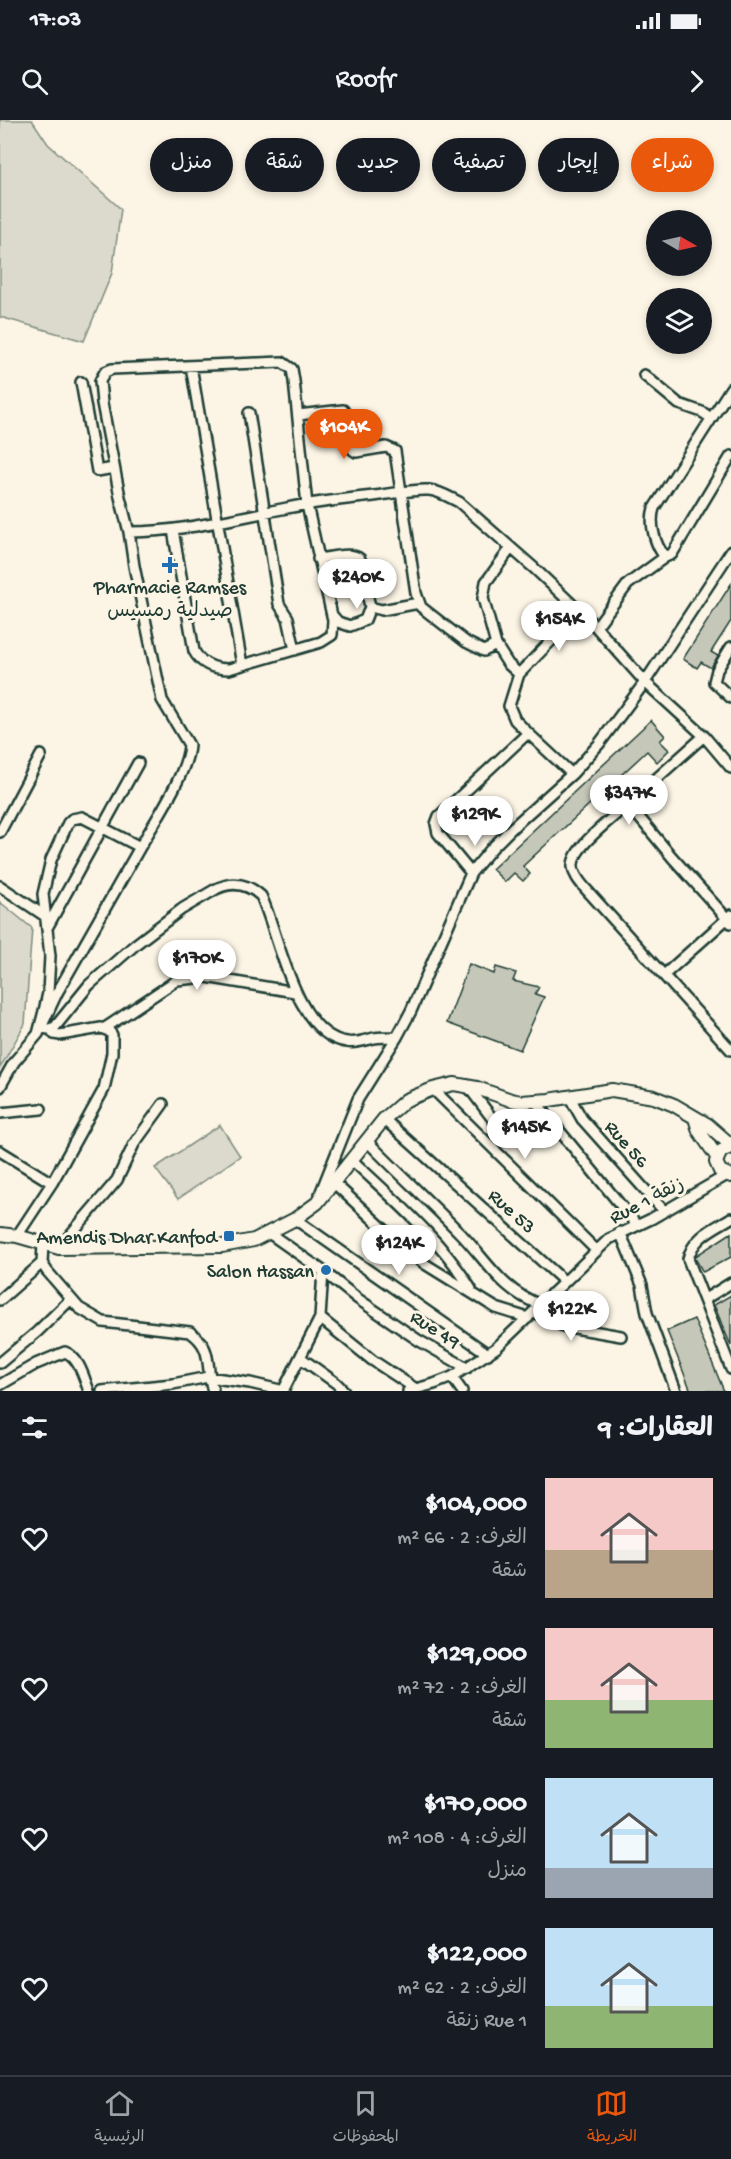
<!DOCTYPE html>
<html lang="ar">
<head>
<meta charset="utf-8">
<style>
	:root { --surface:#171b24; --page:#242831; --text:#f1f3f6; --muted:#9ea1a6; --line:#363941; --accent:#ea580c }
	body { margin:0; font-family:"Gochi Hand","Playpen Sans Arabic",sans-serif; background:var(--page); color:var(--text); direction:rtl; height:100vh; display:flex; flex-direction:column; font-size:22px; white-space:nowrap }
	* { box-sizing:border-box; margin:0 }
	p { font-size:20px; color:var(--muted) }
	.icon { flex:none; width:33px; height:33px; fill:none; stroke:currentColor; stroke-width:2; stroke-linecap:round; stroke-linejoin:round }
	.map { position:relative; height:1271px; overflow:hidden; direction:ltr }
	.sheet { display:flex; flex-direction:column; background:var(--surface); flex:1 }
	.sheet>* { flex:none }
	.banner { position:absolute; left:18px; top:18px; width:696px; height:54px; direction:rtl; display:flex; gap:12px }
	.needle { width:39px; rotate:99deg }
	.buttons { position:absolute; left:646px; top:90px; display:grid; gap:12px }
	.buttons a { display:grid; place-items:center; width:66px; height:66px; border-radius:50%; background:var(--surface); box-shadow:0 3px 9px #0003; font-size:30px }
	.price { position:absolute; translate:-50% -51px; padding:0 14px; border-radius:21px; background:#fff; color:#222; font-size:20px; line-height:39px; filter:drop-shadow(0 2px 3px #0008) }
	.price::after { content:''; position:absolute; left:50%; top:36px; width:18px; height:14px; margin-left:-9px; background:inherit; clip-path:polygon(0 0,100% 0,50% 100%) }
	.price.on { background:var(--accent); color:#fff }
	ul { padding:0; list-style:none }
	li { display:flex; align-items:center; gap:18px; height:150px; padding:0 18px }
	li span { display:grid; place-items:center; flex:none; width:168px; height:120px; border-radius:0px; color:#555 }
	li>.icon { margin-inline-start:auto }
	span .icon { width:72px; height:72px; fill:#fffc; stroke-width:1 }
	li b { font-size:26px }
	h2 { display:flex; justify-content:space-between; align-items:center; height:72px; padding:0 18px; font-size:26px }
	.pill { padding:0 21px; border-radius:27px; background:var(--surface); box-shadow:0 3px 9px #0003; font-size:21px; line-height:54px }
	.pill.on { background:var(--accent); color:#fff }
	.status { display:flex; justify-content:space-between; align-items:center; height:42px; padding:0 30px; background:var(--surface); direction:ltr }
	.status svg { height:16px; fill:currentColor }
	header { display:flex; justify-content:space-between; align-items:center; height:78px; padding:0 18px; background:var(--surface); font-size:27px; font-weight:600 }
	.menu { display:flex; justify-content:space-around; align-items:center; height:84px; border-top:2px solid var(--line); background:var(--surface); font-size:16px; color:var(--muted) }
	.menu a { display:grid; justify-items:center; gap:3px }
	.menu .on { color:var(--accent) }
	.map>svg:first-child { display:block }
	.green { fill:#dcdacc; stroke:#7e8c80; stroke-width:1.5 }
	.building { fill:#c5c7b9; stroke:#1f3d34; stroke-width:1.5 }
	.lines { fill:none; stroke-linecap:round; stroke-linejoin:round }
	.minor-casing { stroke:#1f3d34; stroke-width:14 }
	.tertiary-casing { stroke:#1f3d34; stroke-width:16 }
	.minor { stroke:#fcf5e5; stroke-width:9 }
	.tertiary { stroke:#fcf5e5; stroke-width:12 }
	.poi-dot { fill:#1f6fb2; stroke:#fcf5e5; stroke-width:2 }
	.labels { text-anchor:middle; stroke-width:6; stroke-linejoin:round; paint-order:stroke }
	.poi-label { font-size:20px; fill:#1f3d34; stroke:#fcf5e5; text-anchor:end }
	.street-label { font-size:20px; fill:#1f3d34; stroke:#fcf5e5 }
</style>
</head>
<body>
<div class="status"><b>17:03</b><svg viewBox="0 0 49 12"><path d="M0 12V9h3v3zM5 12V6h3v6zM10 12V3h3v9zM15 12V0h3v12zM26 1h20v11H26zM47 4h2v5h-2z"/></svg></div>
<header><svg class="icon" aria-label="forward" viewBox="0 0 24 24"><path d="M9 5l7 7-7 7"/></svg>Roofr<svg class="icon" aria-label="search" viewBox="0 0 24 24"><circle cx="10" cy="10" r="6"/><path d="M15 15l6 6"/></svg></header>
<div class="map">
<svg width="731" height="1271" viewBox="0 0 731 1271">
	<rect width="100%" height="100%" fill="#fcf5e5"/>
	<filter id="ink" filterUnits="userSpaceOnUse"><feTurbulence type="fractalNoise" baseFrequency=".0167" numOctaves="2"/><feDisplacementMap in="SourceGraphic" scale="12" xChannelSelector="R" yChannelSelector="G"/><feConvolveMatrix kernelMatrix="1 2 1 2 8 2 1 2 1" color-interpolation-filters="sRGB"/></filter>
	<g filter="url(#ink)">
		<path class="green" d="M 0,0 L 32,0 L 48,24 L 121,89 L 112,153 L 84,221 L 0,197 Z
			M 0,782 L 32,808 L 25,904 L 0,948 Z
			M 220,1005 L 240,1036 L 178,1079 L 155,1048 Z"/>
		<path class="building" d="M 731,464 L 731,501 L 711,532 L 718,536 L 711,548 L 701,542 L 697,548 L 683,539 Z
			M 651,600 L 665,616 L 660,621 L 669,630 L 657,642 L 647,631 L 523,746 L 530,754 L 523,761 L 514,753 L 505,762 L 492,749 Z
			M 469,844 L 494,854 L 496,847 L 516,853 L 513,861 L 539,867 L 535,874 L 544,877 L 520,930 L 447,903 Z
			M 731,1113 L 731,1137 L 703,1152 L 695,1138 L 697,1135 Z
			M 731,1175 L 731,1226 L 714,1185 Z
			M 694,1199 L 724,1271 L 691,1271 L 667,1211 Z"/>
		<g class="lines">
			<defs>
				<path id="minor" d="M 191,246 L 242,545
					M 644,255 L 679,284 L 702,292 L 711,298
					M 81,262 L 97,351 L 114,348
					M 731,268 L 654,388 C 649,404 655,425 665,437 L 672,434 L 731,336
					M 249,293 L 279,484 L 288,498 L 295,530
					M 298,295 L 343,290 L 345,293 L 353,330 L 356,332 L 386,327 L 395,331 L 416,473 L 421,487 L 466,522 L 484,531 L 496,525
					M 173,410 L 194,531 C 201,544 214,549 229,549 L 321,522 L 332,515 L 333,500 L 307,385 L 294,261 L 292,249 L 282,242 L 112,249 L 105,252 L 100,261 L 102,283 L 120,377 L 129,412 C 183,412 235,398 287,388 C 316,382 345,379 374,376 C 391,374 411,369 429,370 C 439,371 449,377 459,382 L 534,448 L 596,507 L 645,562 L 704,616 L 731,648
					M 129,412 L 134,446 L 162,580 L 189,625 C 188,652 154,703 140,727
					M 318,439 C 330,438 351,431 360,439 L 370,487 L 382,490 L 419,483
					M 332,495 L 338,502 L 350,506 L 365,500 L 370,487
					M 596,507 L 628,464 L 665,437
					M 731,527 L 717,550 L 714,562 L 731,578
					M 519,554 L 580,491
					M 528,613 L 572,654
					M 704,616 L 628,684 L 672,737 L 731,803
					M 628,684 C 614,697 571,728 573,747 C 574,755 579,761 584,767 L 731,930
					M 0,712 L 41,635
					M 471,753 L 438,713 L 436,704 L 439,696 L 528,613 L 515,600 L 509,586 L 519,554 L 508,544 L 496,525 L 483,478 L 486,462 L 511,428
					M 0,766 L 45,796
					M 48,806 L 138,643
					M 664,855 L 731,795
					M 40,908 L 49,909 L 55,907 L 89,865 L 136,824 L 182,789 L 216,769 C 232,761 247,763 261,776 C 279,814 295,916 347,922 C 356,924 365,920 374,918 C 381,917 390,917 397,917
					M 105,908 L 177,860 L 206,857 L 295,872
					M 467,965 L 498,1006
					M 0,967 L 14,942 L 38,914 L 44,891 L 48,873 L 50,836 L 43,774 L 51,740 L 68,703 L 72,699 L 82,697 L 140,727 L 57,873 L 38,914
					M 433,969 L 597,1131
					M 569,976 L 582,999 L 664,1091
					M 535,981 L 637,1105
					M 0,993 L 41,989
					M 384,999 L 564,1161
					M 367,1021 C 397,1052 429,1081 459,1112 C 487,1140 501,1171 541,1185
					M 0,1031 L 52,1063
					M 351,1039 C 393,1079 440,1118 471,1169
					M 333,1062 L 401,1125 L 425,1144 L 496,1188 L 528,1198
					M 320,1074 L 358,979 L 397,917 L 411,891 L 471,753 L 492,728 L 513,707 L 572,654 L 599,624 L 645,562 L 731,431
					M 731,1098 C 713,1109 693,1117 688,1139 L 731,1249
					M 295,1099 L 488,1234
					M 620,1112 L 642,1165 L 647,1193 L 676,1271
					M 269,1113 L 323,1151 L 358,1179 L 418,1220 L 467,1248
					M 17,1116 L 52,1063 L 104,969 L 112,933 L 112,915 L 109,911 L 101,908 L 60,915 L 54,914 L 51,909
					M 43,1124 L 42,1143 L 47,1151 L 79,1188 L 103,1202 L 190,1212 C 214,1228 205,1247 213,1271
					M 59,1128 L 117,1060 L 134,1024 L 163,984
					M 551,1174 L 583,1187
					M 705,1179 L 731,1163
					M 0,1180 L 42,1143
					M 534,1192 L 563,1206 L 621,1216
					M 320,1198 L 372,1240 L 416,1269
					M 301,1238 L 336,1263 L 344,1271
					M 0,1243 L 37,1212 L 71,1179
					M 452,1257 L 462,1271
					M 0,1265 L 36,1244 L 65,1232 C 79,1237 84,1258 89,1271
					M 102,1271 L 173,1264 L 208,1257 L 250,1263 L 284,1271
					M 283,1271 L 320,1198 L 323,1151
					M 408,1271 L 434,1264 L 452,1257 L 496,1228 L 609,1119 L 651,1099 L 727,1055"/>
				<path id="tertiary" d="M 695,998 L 699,1011 L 717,1037
					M 731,1027 L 721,1031 L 716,1042 L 720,1051 L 731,1056
					M 0,1114 L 17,1116 L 59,1128 L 222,1126 L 254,1120 L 295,1099 L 317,1083 L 384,999 L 406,980 L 433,969 L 454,964 L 477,968 L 511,980 L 521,982 L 549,980 L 612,970 L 654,977 L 674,985 L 708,1005 L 731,1025"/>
			</defs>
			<use href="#minor" class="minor-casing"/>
			<use href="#tertiary" class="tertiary-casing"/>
			<use href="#minor" class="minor"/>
			<use href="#tertiary" class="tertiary"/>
		</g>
	</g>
	<g class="poi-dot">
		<path d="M167 436h6v6h6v6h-6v6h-6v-6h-6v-6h6z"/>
		<rect x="223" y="1110" width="12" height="12" rx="3"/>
		<circle cx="326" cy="1150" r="6"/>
	</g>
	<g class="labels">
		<g class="poi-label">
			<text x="170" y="473" text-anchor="middle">Pharmacie Ramses<tspan x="170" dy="23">صيدلية رمسيس</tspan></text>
			<text x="217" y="1123">Amendis Dhar Kanfod</text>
			<text x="314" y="1157">Salon Hassan</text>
		</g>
		<g class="street-label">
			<text transform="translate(628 1023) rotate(48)" y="7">Rue 56</text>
			<text transform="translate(646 1079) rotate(-27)" y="7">Rue 1 زنقة</text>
			<text transform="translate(513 1090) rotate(42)" y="7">Rue 53</text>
			<text transform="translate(436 1208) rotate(32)" y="7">Rue 49</text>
		</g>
	</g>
</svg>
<div class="buttons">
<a><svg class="needle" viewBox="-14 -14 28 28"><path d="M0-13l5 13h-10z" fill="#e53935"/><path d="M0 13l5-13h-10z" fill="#9ea1a6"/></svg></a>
<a><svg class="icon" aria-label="layers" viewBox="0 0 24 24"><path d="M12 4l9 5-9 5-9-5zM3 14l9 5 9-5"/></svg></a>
</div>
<b class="price on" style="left:344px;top:340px">$104K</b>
<b class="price" style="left:357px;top:490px">$240K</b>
<b class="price" style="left:559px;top:532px">$154K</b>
<b class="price" style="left:629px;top:706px">$347K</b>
<b class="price" style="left:475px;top:727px">$129K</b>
<b class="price" style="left:197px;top:871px">$170K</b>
<b class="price" style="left:525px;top:1040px">$145K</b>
<b class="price" style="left:399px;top:1156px">$124K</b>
<b class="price" style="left:571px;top:1222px">$122K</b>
<div class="banner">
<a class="pill on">شراء</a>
<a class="pill">إيجار</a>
<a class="pill">تصفية</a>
<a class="pill">جديد</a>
<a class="pill">شقة</a>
<a class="pill">منزل</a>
</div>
</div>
<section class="sheet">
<h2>العقارات: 9<svg class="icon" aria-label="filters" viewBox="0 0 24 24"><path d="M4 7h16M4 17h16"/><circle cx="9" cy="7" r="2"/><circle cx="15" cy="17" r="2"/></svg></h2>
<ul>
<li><span style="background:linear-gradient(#f6c9c9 60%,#b9a48a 0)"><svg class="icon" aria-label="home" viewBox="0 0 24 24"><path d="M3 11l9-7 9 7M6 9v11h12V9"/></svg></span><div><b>$104,000</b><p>الغرف: 2 · 66 m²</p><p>شقة</p></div><svg class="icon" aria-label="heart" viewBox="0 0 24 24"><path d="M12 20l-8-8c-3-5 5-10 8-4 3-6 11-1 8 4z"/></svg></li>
<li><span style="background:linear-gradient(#f6c9c9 60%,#8fb573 0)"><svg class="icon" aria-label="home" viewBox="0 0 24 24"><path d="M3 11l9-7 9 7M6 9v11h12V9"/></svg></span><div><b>$129,000</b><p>الغرف: 2 · 72 m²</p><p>شقة</p></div><svg class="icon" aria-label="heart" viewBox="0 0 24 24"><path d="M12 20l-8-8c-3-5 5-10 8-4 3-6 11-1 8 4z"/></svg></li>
<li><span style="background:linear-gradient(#bfe0f5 75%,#9aa5b1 0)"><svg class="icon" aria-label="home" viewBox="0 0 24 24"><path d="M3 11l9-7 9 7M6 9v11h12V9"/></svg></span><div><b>$170,000</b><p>الغرف: 4 · 108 m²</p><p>منزل</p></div><svg class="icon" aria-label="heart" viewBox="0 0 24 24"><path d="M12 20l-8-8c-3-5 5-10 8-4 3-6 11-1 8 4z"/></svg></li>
<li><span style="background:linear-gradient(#bfe0f5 65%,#8fb573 0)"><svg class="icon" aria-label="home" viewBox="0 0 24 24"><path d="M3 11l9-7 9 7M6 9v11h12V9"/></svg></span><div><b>$122,000</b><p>الغرف: 2 · 62 m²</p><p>Rue 1 زنقة</p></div><svg class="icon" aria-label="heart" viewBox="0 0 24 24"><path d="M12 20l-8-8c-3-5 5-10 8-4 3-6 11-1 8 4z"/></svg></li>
</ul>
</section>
<nav class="menu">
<a class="on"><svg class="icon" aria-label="map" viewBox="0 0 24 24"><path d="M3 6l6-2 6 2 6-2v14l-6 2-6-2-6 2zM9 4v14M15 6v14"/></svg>الخريطة</a>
<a><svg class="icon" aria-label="saved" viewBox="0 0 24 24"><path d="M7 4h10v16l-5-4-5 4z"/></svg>المحفوظات</a>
<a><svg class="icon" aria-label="home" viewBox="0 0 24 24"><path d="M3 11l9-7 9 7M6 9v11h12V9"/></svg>الرئيسية</a>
</nav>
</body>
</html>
